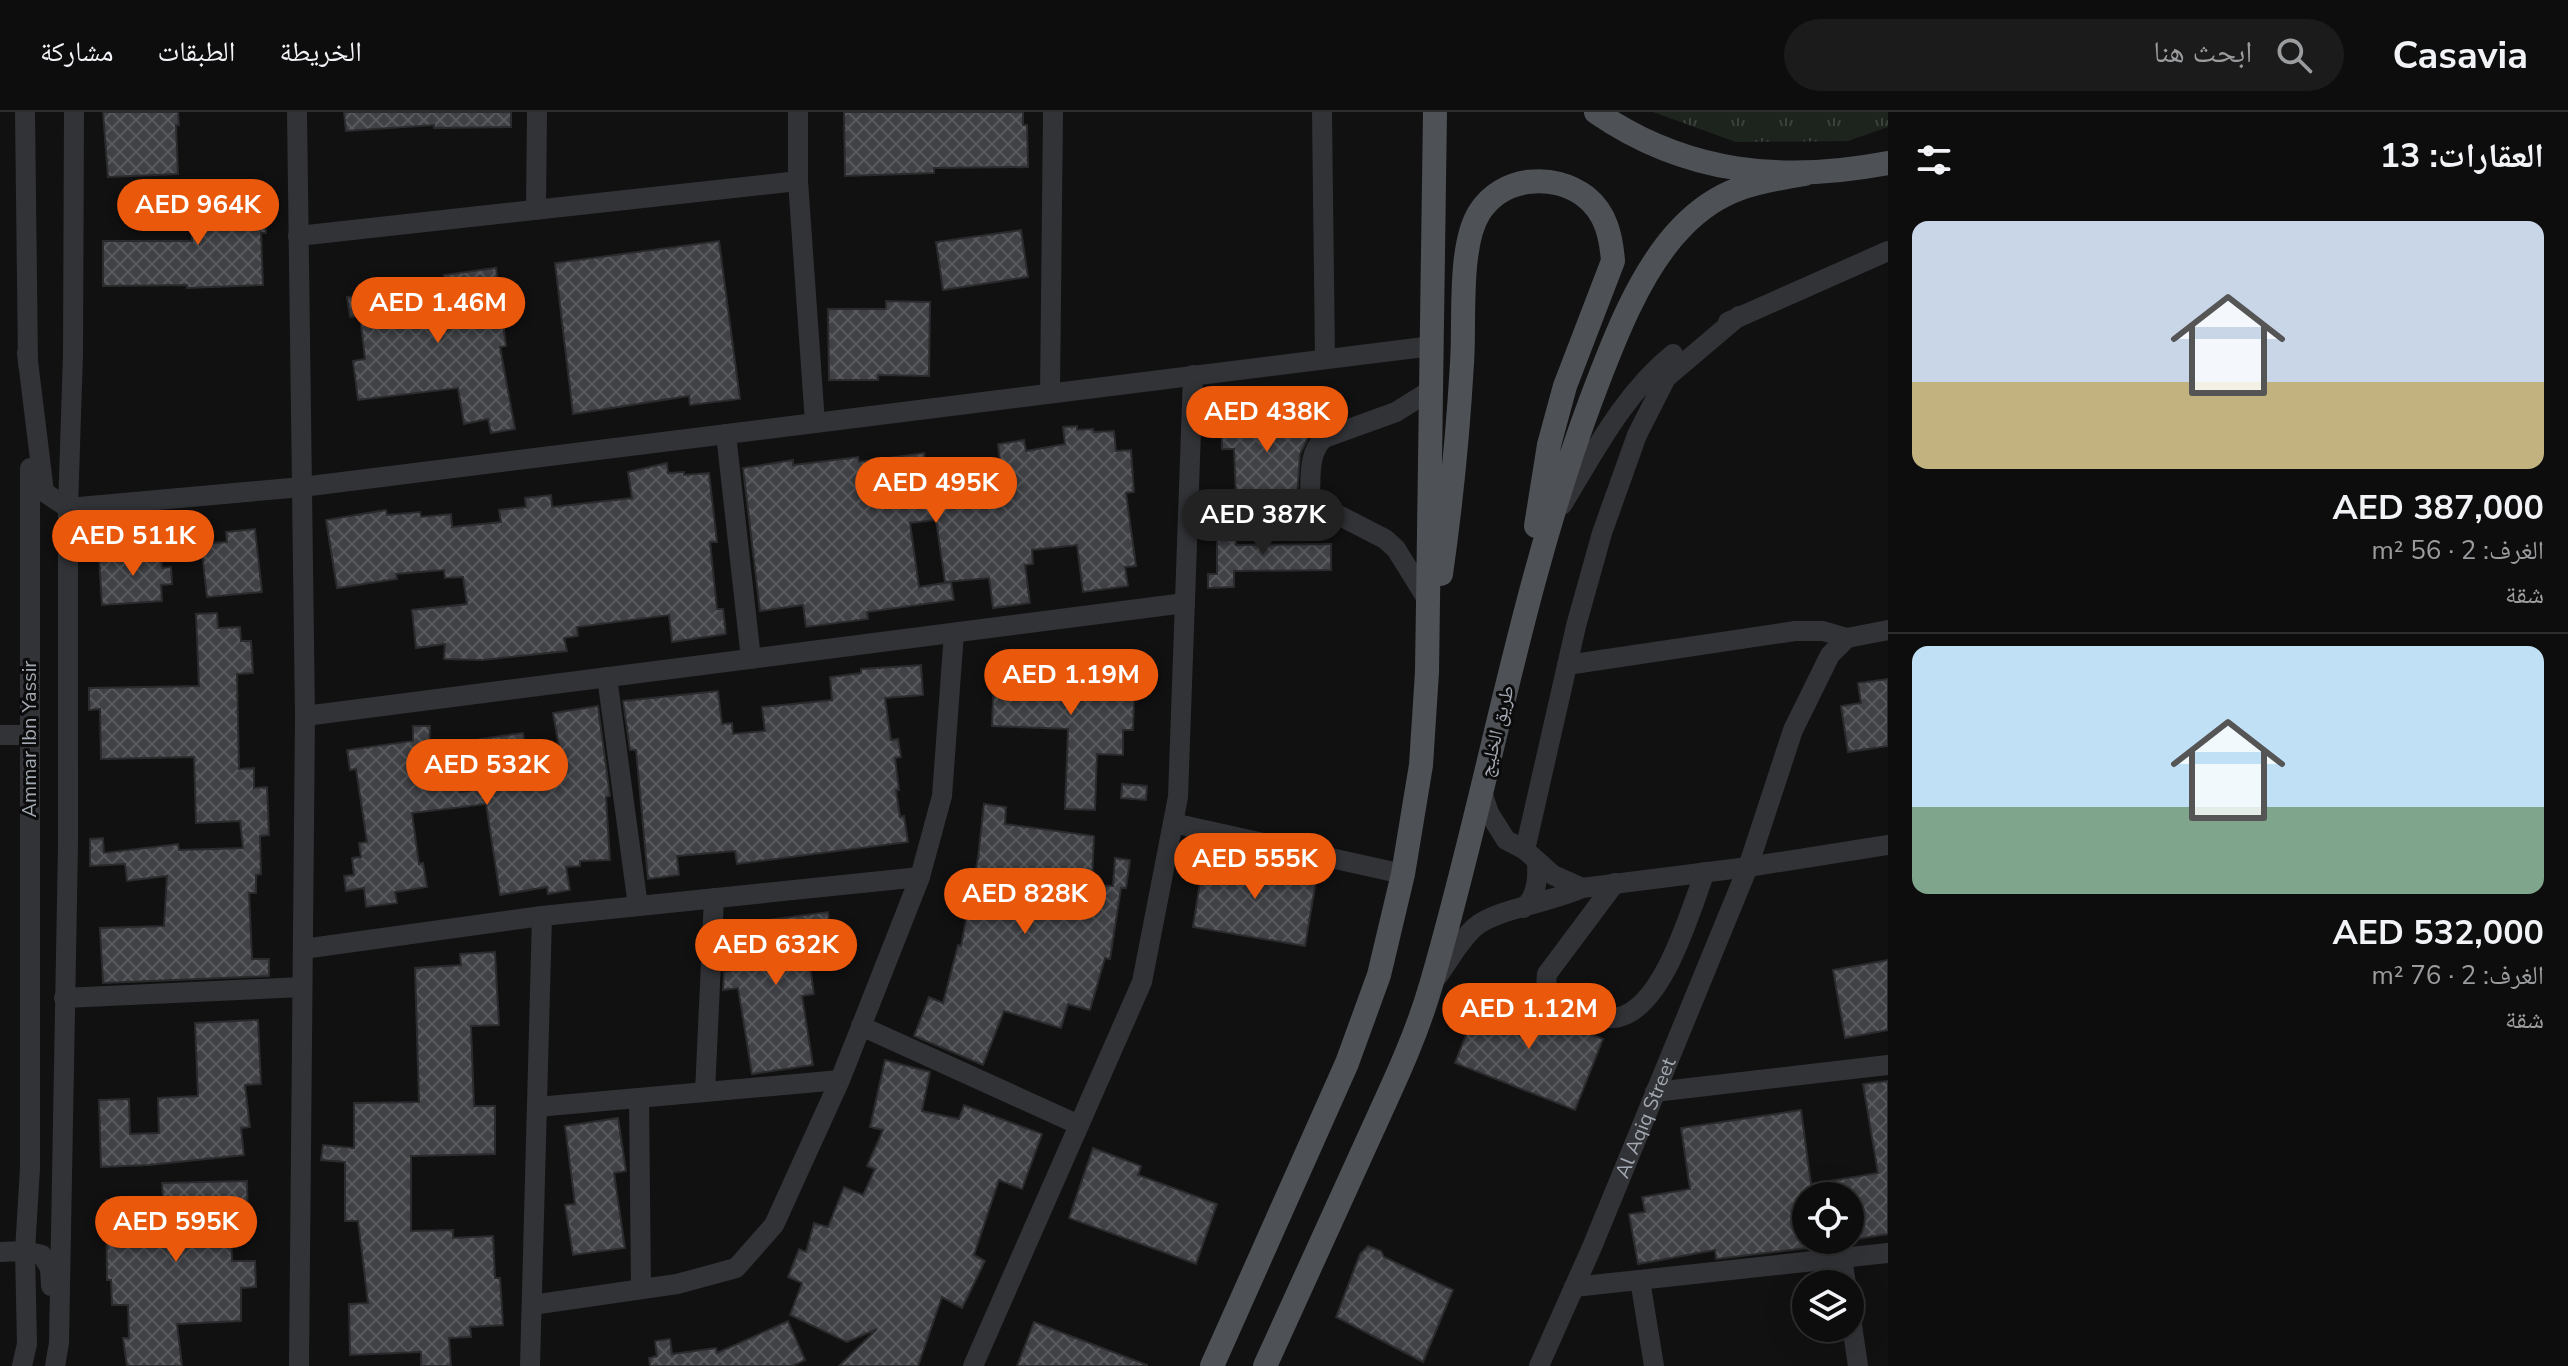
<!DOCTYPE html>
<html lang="ar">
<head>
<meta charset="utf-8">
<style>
	:root { --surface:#0d0d0e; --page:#1b1b1c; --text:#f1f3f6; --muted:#9a9c9e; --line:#2d2d2e; --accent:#ea580c }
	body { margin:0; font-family:"Nunito Sans","Noto Naskh Arabic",sans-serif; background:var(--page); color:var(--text); direction:rtl; height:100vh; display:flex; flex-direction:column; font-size:30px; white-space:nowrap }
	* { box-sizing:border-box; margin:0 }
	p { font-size:26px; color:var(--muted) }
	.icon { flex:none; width:44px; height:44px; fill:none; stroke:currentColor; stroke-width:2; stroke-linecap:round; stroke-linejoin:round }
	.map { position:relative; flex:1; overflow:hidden; direction:ltr }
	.side { display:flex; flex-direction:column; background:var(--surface); width:680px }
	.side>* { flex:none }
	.controls { position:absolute; left:1792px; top:1070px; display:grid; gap:16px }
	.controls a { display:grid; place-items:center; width:72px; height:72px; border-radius:50%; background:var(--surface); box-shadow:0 8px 32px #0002,0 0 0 2px var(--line); font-size:40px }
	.price { position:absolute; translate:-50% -68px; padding:0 18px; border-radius:28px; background:var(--accent); color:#fff; font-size:26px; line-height:52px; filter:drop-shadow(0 2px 4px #0008) }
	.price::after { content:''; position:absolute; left:50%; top:48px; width:24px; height:18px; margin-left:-12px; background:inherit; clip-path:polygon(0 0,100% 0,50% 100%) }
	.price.current { background:#222; color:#fff }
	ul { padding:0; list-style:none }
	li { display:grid; align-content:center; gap:16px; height:424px; padding:0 24px }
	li+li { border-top:2px solid var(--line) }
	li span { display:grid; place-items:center; height:248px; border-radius:16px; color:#555 }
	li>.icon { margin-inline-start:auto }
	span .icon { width:144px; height:144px; fill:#fffc; stroke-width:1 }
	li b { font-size:34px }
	h2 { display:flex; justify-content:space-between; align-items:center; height:96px; padding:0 24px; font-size:34px }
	header { display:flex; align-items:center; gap:48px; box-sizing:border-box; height:112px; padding:0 40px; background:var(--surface); border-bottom:2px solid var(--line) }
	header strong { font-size:38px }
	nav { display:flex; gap:44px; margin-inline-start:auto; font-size:28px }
	.search { width:560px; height:72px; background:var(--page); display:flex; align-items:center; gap:20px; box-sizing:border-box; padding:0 28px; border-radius:44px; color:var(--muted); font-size:30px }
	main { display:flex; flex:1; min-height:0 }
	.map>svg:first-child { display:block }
	.grass { fill:url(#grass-tufts) }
	.building { fill:url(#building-cross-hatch); stroke:#2b2b2e; stroke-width:2 }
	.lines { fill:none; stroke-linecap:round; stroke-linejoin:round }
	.minor { stroke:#323337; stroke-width:20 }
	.major { stroke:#4e5155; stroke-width:24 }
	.labels { text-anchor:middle; stroke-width:6; stroke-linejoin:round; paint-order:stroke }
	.street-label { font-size:20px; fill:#a3a9b2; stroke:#0c0c0d }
</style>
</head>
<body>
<header>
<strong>Casavia</strong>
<div class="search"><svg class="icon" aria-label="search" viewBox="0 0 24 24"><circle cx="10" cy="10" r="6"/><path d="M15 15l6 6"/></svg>ابحث هنا</div>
<nav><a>الخريطة</a><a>الطبقات</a><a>مشاركة</a></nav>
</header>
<main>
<section class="side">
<h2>العقارات: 13<svg class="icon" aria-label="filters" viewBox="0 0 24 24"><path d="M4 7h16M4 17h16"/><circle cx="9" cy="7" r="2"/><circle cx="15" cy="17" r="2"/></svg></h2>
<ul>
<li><span style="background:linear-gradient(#c9d6e8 65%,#c2b280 0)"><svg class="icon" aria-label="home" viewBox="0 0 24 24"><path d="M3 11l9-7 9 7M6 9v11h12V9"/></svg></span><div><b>AED 387,000</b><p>الغرف: 2 · 56 m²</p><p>شقة</p></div></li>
<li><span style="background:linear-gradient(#bfe0f5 65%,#7fa58c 0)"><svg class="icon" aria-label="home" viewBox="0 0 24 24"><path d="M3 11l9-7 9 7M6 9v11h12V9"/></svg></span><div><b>AED 532,000</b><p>الغرف: 2 · 76 m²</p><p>شقة</p></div></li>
</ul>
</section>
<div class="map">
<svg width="1888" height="1254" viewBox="0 0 1888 1254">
	<defs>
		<pattern id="grass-tufts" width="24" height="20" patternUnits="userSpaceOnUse" patternTransform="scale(2)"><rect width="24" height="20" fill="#1d241d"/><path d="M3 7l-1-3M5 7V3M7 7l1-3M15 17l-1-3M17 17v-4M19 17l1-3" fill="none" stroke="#3b413b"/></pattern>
		<pattern id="building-cross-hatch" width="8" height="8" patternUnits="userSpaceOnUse" patternTransform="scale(2)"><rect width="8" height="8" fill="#404145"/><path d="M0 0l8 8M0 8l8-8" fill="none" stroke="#585a5d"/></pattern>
	</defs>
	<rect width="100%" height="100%" fill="#111112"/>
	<path class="grass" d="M 1653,0 L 1888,0 L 1888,15 L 1848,29 L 1736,30 Z"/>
	<path class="building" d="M 103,0 L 178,0 L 179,13 L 176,13 L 178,62 L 108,65 Z
		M 344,0 L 511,0 L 511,15 L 434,16 L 434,13 L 346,19 Z
		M 844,0 L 1023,0 L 1023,13 L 1027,13 L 1028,55 L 934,56 L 934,61 L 845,64 Z
		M 265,78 L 266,121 L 261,121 L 263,173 L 187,176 L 187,173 L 103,174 L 103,129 L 192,129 L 191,80 Z
		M 1021,118 L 1028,165 L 943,178 L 936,130 Z
		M 719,129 L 740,287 L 690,293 L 689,284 L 573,302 L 555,151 Z
		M 496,156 L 506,234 L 500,235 L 515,317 L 491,321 L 488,307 L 464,312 L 458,276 L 358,288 L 353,249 L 365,247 L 360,204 L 350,205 L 347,185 L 445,173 L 444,163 Z
		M 886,189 L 930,190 L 929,264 L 878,263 L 878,268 L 829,268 L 828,197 L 886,197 Z
		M 1276,299 L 1276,307 L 1323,306 L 1323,313 L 1309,324 L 1300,342 L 1297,385 L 1300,392 L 1254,394 L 1254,384 L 1236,385 L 1234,337 L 1222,337 L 1221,301 Z
		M 1077,314 L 1077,318 L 1093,317 L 1094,320 L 1114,319 L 1116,339 L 1131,338 L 1134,380 L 1126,381 L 1136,454 L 1125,455 L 1128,474 L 1083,480 L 1077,433 L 1032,438 L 1033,452 L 1025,453 L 1030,491 L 993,496 L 989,466 L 945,470 L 936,408 L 910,411 L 919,475 L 951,470 L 954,488 L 867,500 L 868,507 L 806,515 L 803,493 L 760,499 L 743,356 L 793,348 L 793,353 L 858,345 L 859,350 L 924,341 L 927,359 L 1000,349 L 998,332 L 1024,328 L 1026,339 L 1065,332 L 1063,315 Z
		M 667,351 L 668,361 L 684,360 L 684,363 L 709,361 L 717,430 L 710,430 L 717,497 L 723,497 L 726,522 L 672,530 L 669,503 L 577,515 L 578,524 L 564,526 L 567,539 L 482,548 L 444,547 L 445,532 L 416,536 L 412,498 L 467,492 L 463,465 L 445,466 L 444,458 L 396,462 L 397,467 L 337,476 L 326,408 L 386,398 L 387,403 L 420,400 L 421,405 L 451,402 L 452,415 L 501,410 L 499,398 L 526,395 L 525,386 L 551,383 L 552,395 L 632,386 L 628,360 Z
		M 1217,412 L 1236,412 L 1236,433 L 1331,432 L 1331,458 L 1234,459 L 1234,475 L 1208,476 L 1208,462 L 1217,462 Z
		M 255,417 L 262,480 L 207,485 L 201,432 L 227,430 L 226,420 Z
		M 161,440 L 162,456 L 171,455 L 172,472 L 161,473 L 162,489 L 102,493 L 99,444 Z
		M 217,501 L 218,516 L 240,515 L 241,529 L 251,529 L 253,561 L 237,562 L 239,657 L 254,656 L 254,676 L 267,675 L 269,723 L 260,724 L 261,762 L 256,763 L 256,781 L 249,781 L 252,847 L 269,847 L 269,864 L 103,871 L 100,816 L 164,814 L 167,764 L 127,769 L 125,752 L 90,754 L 90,727 L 103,726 L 104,741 L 178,732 L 179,738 L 243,736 L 240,709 L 196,711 L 194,645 L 101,647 L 100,597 L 89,598 L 89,576 L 199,574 L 196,502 Z
		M 921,553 L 923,583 L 885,586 L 891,628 L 898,627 L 901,645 L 895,646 L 899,678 L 896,678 L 900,705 L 904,704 L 908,730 L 737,752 L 735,739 L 677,744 L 679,763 L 648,767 L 636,638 L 630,638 L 623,589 L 718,579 L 722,612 L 732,611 L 733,622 L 765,619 L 762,595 L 832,588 L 830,565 L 861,561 L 861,557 Z
		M 1070,554 L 1112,556 L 1111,562 L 1135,563 L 1133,618 L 1123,618 L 1123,643 L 1097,642 L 1095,698 L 1065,697 L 1068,617 L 992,614 L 994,559 L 1069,560 Z
		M 1888,567 L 1888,634 L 1848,640 L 1841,594 L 1861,591 L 1858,571 Z
		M 598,594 L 610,684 L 606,685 L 610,748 L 580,749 L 580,754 L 566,755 L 570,778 L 548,782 L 547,775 L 500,783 L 486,692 L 412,701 L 419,752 L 423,751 L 427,775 L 395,780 L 397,791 L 366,795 L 364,776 L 346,779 L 344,764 L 354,763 L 352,746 L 361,745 L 359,731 L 367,730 L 356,657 L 350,658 L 347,638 L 413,629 L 413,614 L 430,614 L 429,639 L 455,636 L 460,680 L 487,676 L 480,627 L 523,621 L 527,645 L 560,640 L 553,601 Z
		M 1122,672 L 1147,674 L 1146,688 L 1121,686 Z
		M 984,692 L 1006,695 L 1005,712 L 1094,724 L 1092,773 L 1113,774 L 1115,746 L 1130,748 L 1126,776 L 1121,776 L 1110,847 L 1105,846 L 1090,898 L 1068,892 L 1061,916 L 1004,899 L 983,953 L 914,924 L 929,885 L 943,891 L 958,833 L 961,834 L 978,746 Z
		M 1204,744 L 1317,763 L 1305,834 L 1193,815 Z
		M 828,800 L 832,832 L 807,835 L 814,882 L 802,884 L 813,953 L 752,962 L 738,876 L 723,878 L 724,860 L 734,858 L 729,821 L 746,819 L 745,811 Z
		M 495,840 L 499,913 L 471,914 L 474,994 L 495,994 L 495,1042 L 411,1044 L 411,1119 L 453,1118 L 453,1126 L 493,1124 L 495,1166 L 500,1166 L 503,1213 L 470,1215 L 471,1225 L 449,1226 L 451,1254 L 421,1254 L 421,1240 L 350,1243 L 349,1192 L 368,1191 L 358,1109 L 345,1109 L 345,1050 L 321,1048 L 323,1033 L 354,1036 L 354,991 L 419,990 L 415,856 L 461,853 L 460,842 Z
		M 1888,848 L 1888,918 L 1845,926 L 1833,858 Z
		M 1483,880 L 1603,927 L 1575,998 L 1455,951 Z
		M 258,908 L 261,972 L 245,973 L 250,1015 L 241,1016 L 244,1043 L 149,1053 L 101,1055 L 99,988 L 129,987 L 130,1022 L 159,1021 L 158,986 L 198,984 L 195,911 Z
		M 885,948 L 930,960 L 922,999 L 959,1007 L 964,993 L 1042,1022 L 1022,1077 L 999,1068 L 974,1143 L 985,1149 L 962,1196 L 942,1185 L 918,1254 L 839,1254 L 877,1217 L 847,1230 L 790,1203 L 802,1171 L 788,1165 L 799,1137 L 806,1140 L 814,1111 L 828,1115 L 844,1075 L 863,1083 L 875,1057 L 867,1054 L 883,1018 L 870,1015 Z
		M 1888,969 L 1888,1122 L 1850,1128 L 1850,1084 L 1806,1084 L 1806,1136 L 1716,1147 L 1715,1138 L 1638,1152 L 1629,1102 L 1645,1100 L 1642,1085 L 1690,1077 L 1681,1016 L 1801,998 L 1811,1072 L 1878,1061 L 1863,972 Z
		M 618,1006 L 626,1059 L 614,1061 L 625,1136 L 573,1143 L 565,1093 L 575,1092 L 565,1014 Z
		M 1093,1036 L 1141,1054 L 1138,1063 L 1217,1092 L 1196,1152 L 1069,1106 Z
		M 247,1069 L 248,1115 L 231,1116 L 232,1149 L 255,1149 L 256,1175 L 241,1176 L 241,1209 L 177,1212 L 182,1254 L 127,1254 L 123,1226 L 129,1226 L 128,1193 L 112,1193 L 111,1168 L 107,1168 L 106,1088 L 163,1086 L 162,1071 Z
		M 1368,1134 L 1381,1139 L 1384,1145 L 1453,1178 L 1423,1250 L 1336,1205 L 1360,1142 Z
		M 788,1209 L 805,1248 L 792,1254 L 650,1254 L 649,1246 L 657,1244 L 655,1229 L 670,1227 L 672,1242 L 716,1236 L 717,1241 Z
		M 1034,1210 L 1147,1253 L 1147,1254 L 1017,1254 Z"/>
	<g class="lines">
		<g class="minor">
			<path d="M 25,0 L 28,252"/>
			<path d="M 297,0 L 305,604 L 299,1254"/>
			<path d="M 798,0 L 798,69 L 815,311"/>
			<path d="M 1322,0 L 1325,247"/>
			<path d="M 536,98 L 537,0"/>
			<path d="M 298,124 L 798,69"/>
			<path d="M 1728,210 L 1888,139"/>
			<path d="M 27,241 L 44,380 L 68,396 L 302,375 L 1432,234"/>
			<path d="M 1050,281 L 1053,0"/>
			<path d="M 726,322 L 751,547"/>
			<path d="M 1562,393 C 1595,339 1623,283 1673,242"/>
			<path d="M 1427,487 L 1396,437 L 1385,427 L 1315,391 L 1310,385 C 1311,364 1308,341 1324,326 L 1396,300 L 1431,278"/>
			<path d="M 1567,553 L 1795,519 L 1823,519 L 1847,526"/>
			<path d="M 607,565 L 638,794"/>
			<path d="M 305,604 L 1185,491"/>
			<path d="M 0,623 L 28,623"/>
			<path d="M 1481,677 L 1489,701 L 1506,728 L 1525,738 L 1553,763 L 1582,776"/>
			<path d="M 1173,711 L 1403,762"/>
			<path d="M 1525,738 L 1576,514 L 1602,421 L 1637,323 L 1666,266 L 1739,204"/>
			<path d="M 1615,771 L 1547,862 C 1544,884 1552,888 1572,895 C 1586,899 1604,909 1619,905 C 1664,894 1690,799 1705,760"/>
			<path d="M 1523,796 C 1537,786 1538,767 1537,751"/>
			<path d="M 303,837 L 542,804 L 920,765"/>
			<path d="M 1437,865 C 1450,848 1459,829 1475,815 C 1496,797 1553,790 1582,776 L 1748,755 L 1888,733"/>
			<path d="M 64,886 L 302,875"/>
			<path d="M 861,914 L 1079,1013"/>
			<path d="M 705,980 L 714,786"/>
			<path d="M 1655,980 L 1888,953"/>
			<path d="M 639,986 L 641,1177"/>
			<path d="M 537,995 L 840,968"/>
			<path d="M 0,1140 L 25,1139 L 42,1143 L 50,1156 L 51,1174"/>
			<path d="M 1842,1146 L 1846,1172"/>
			<path d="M 1640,1168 L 1654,1254"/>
			<path d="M 1574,1175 L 1888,1141"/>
			<path d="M 532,1193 L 677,1172 L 736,1156 L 774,1113 L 840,968 L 920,765 L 942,684 L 954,521"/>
			<path d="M 1850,1200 L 1858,1254"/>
			<path d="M 22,1254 L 27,1232 L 25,1139 L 30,1056 L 30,356"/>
			<path d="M 55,1254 L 59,1231 L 68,733 L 68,396 L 73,242 L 74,0"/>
			<path d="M 530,1254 L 542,804"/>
			<path d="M 973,1254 L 1142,870 L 1178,685 L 1193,263"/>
			<path id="s1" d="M 1539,1254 L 1592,1135 L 1748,755 L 1793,618 L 1830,543 L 1847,526 L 1888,518"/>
		</g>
		<path class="major" d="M 1596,0 C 1686,62 1783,71 1888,51
			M 1441,462 C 1451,392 1458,322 1462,251 C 1465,210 1458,135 1479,101 C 1502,64 1554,60 1586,85 C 1606,101 1611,124 1613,149 L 1565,274 L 1549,333 L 1536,414
			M 1212,1254 L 1347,951 L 1379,863 L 1403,762 L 1421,653 L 1427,560 L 1435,0
			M 1265,1254 C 1297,1184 1329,1113 1361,1043 C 1386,987 1414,932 1431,873 C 1488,679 1520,478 1591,288 C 1612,232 1640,157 1683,114 C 1720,76 1755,70 1805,62"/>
	</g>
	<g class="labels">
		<g class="street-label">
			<text transform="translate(1496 619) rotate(-76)" y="7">طريق الخليج</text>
			<text transform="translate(29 627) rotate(-90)" y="7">Ammar Ibn Yassir</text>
			<text dy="7" stroke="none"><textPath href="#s1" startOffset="270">Al Aqiq Street</textPath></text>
		</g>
	</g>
</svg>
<div class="controls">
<a><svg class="icon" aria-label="locate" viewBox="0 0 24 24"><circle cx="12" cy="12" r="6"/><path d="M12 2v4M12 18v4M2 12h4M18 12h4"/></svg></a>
<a><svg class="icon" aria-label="layers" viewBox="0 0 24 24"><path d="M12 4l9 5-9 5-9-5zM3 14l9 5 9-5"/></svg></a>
</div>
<b class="price" style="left:198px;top:135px">AED 964K</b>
<b class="price" style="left:438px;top:233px">AED 1.46M</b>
<b class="price" style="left:1267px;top:342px">AED 438K</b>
<b class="price" style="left:936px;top:413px">AED 495K</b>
<b class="price current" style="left:1263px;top:445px">AED 387K</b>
<b class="price" style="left:133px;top:466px">AED 511K</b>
<b class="price" style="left:1071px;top:605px">AED 1.19M</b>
<b class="price" style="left:487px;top:695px">AED 532K</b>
<b class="price" style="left:1255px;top:789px">AED 555K</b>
<b class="price" style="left:1025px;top:824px">AED 828K</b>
<b class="price" style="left:776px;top:875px">AED 632K</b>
<b class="price" style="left:1529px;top:939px">AED 1.12M</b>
<b class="price" style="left:176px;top:1152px">AED 595K</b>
</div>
</main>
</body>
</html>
